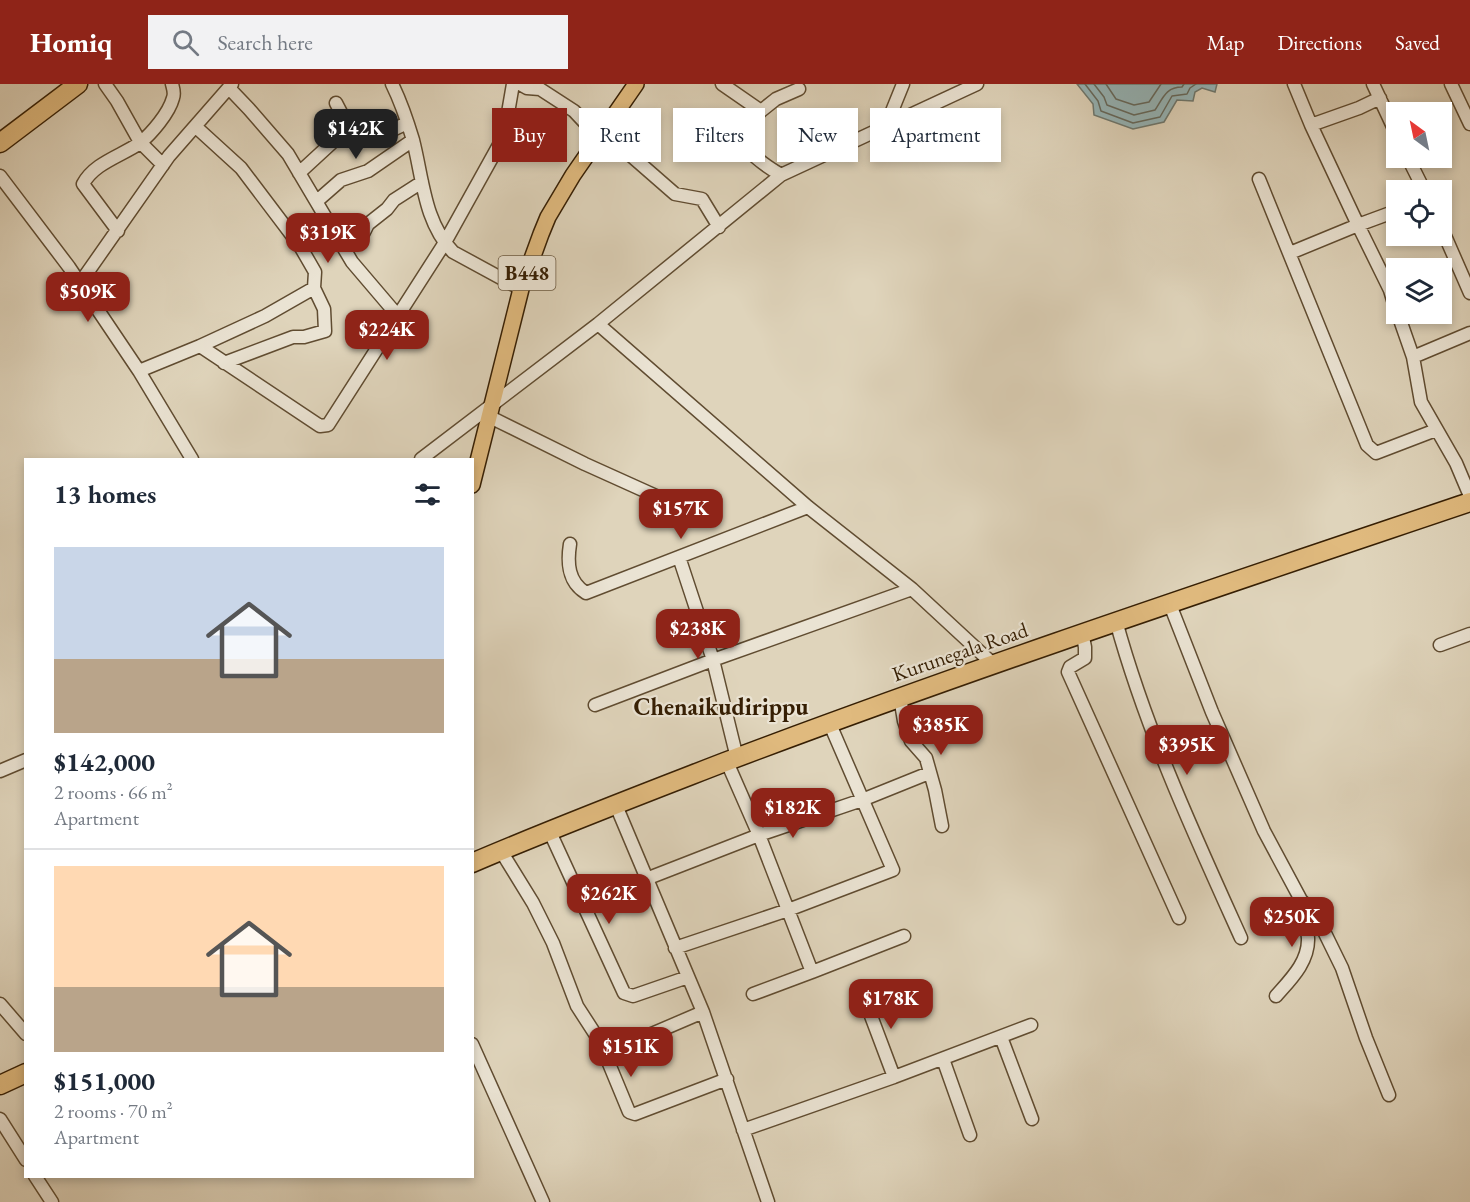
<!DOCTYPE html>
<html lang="en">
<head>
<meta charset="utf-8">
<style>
	:root { --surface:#fff; --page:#f2f2f3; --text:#1f2937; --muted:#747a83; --line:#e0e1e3; --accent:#8f2418 }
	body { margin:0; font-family:"EB Garamond",serif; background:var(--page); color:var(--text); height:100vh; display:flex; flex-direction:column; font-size:22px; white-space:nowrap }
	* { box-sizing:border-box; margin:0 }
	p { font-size:20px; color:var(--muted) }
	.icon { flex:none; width:33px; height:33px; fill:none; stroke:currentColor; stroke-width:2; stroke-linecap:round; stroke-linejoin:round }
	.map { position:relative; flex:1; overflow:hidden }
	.drawer { position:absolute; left:24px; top:374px; width:450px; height:720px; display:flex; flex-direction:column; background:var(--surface); border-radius:0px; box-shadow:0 3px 9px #0003 }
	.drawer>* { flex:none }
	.hud { position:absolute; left:492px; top:24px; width:570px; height:54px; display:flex; gap:12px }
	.needle { width:39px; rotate:327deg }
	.tools { position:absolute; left:1386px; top:18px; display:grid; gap:12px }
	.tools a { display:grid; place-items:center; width:66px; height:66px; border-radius:0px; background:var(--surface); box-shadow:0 3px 9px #0003; font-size:30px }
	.price { position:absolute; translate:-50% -51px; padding:0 14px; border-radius:12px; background:var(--accent); color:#fff; font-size:20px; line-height:39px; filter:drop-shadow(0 2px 3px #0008) }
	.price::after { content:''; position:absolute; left:50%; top:36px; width:18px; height:14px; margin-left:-9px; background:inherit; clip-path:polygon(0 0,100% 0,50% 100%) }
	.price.active { background:#222; color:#fff }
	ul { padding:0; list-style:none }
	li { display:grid; align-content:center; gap:12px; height:318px; padding:0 30px }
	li+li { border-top:2px solid var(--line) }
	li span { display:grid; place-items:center; height:186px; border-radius:0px; color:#555 }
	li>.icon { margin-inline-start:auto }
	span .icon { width:108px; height:108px; fill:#fffc; stroke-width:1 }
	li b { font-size:26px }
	h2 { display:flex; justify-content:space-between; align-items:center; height:72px; padding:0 30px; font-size:26px }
	.chip { padding:0 21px; border-radius:0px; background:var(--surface); box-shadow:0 3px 9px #0003; font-size:21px; line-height:54px }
	.chip.active { background:var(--accent); color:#fff }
	header { display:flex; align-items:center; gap:36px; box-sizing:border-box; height:84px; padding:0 30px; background:var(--accent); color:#fff }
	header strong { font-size:28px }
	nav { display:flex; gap:33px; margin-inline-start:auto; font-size:21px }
	.search { width:420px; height:54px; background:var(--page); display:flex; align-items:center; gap:15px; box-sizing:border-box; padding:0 21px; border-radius:0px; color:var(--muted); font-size:22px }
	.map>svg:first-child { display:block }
	.water { fill:#96b6b9; stroke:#6f7970; stroke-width:1.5 }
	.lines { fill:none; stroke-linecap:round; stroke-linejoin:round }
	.shore { stroke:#666a5e; stroke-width:1.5 }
	.minor-casing { stroke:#604c31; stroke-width:15 }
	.major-casing { stroke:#351e03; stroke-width:18 }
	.highway-casing { stroke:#351e03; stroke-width:21 }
	.minor { stroke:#eae3d3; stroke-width:12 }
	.major { stroke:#e0ba7e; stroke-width:15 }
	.highway { stroke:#e0ba7e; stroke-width:18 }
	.labels { text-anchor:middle; stroke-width:4.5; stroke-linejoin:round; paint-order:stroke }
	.shield { fill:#eae3d3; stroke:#6b5941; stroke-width:1.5 }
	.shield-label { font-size:20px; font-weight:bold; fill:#351e03 }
	.street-label { font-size:21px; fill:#351e03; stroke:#eae3d3 }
	.quarter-label { font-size:24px; font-weight:bold; fill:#351e03; stroke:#eae3d3 }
</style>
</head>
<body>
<header>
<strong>Homiq</strong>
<div class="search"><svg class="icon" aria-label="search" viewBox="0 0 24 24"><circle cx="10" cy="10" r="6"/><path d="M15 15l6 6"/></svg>Search here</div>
<nav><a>Map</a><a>Directions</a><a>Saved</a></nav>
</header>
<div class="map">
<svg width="1470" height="1118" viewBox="0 0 1470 1118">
	<rect width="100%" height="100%" fill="#dfd4bb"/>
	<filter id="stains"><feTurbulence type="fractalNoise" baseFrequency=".00333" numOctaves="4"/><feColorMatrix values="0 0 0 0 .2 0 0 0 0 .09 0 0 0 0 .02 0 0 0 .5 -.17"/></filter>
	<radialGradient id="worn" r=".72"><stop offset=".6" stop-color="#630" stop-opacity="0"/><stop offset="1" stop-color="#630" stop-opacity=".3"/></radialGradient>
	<path class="water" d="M 1077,0 L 1217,0 L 1215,8 L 1202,4 L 1195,8 L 1193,17 L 1177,16 L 1164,38 L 1133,45 L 1094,31 L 1093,20 Z"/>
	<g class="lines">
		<path class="shore" d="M 1085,0 L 1098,17 L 1101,27 L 1133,39 L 1160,33 L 1172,12 L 1187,10 L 1190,4 L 1196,0
			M 1094,0 L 1104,13 L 1107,21 L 1134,31 L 1155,26 C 1163,14 1166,3 1182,3 L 1184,0
			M 1106,0 L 1116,15 L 1134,21 L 1149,18 L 1161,0"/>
		<defs>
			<path id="minor" d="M 105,0 L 117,17 L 140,58 L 163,81
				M 392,0 C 401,18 407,36 413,56 C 423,95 424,138 453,168 L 521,205
				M 520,0 L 527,4 L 540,5 L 574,27 L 589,43 L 616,55 L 620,62 L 675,110 L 702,115 L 719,143
				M 722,0 L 761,27 C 755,33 746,40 742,48 C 736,63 769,84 781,91
				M 1294,0 L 1311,41 L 1359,24 L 1380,14
				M 1373,0 L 1396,49
				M 1451,0 L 1470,40
				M 229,4 L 249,25 L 288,70 L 352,178 L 398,232
				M 336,19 L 352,50
				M 761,27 L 776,15 L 799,5
				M 1311,41 L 1358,141 L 1396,127
				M 886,42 L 903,0
				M 196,43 L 241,84 L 300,162 L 315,188 L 314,204 L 324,225 L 325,247 L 304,253 L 293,253 L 224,279
				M 1408,74 L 1424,106
				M 299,89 L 337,54 L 352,50 L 382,51 L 407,39
				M 0,92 L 69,183 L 139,287 L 192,375
				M 1259,95 L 1367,361 L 1376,369 L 1436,346
				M 317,117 L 341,96 L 368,87 L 413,56
				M 1442,145 L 1470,209
				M 118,147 L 83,100 C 94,79 121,72 140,59 C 152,49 169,29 173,14 C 175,9 173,4 172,0
				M 345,163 L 362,152 L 368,140 L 387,125 L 394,116 L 422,98
				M 1290,169 L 1358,141 L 1390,206 L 1396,226
				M 80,199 L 169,72 L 232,0
				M 1398,230 L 1413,273
				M 598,240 L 808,423 L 912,505 L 993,580
				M 1470,249 L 1413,273 L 1421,318 L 1456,379 L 1470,412
				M 200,262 L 265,232 L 314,204
				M 139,287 L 200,262 L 320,342 L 328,341 L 444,160 L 504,52 L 513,0
				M 490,333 L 585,380 L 656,412
				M 421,375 L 598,240 L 781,91 L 977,0
				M 570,460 C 567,479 568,498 586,509 L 808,423
				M 679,473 L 713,576 L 737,674
				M 1169,518 L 1212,628 L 1264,747 L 1301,816 L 1317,833 L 1342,884 L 1366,954 L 1389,1011
				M 1116,537 C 1146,646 1194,750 1241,854
				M 1082,549 L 1085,563 L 1085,574 L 1070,583 L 1068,588 L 1179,834
				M 1440,561 L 1470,550
				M 900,613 L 904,637 L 911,657 L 926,674 L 935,706 L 942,742
				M 595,621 L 713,576 L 912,505
				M 727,678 L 759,751 L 812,888 L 753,910
				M 0,687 L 26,676
				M 615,719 L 703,928 L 768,1118
				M 549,746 L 624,909 L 633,912 L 688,893
				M 501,767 L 533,819 L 553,859 L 577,922 L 599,956 L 605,970
				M 646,795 L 759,751 L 862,716 L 929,689
				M 675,864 L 788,826 L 893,786 L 829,638
				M 812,888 L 904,852
				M 862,908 L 894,993
				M 1276,912 C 1290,896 1309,878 1308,854 C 1307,842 1303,828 1301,816
				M 0,920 L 26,950
				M 703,928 L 605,970 L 629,1028 L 635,1030 L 727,995
				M 1001,953 L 1032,1035
				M 472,960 L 543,1118
				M 943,975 L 970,1051
				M 0,1035 L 26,1076
				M 743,1046 L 894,993 L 1031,941
				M 35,1092 L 52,1118"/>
			<path id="major" d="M 472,401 L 521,205 L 541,150 L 548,133 L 573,91 L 636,0"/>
			<path id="highway" d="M 0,59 L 78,0
				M 472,779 C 556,743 640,711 725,678 C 971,585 1221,502 1470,418
				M 0,1001 L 26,989"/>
		</defs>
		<use href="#minor" class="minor-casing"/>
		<use href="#major" class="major-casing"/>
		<use href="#highway" class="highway-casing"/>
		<use href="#minor" class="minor"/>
		<use href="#major" class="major"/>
		<use href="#highway" class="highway"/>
	</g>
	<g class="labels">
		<rect class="shield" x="498.5" y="172" width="57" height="34" rx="4.5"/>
		<g class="shield-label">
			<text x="527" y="196">B448</text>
		</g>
		<g class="street-label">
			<text transform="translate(960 568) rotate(-19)" y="7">Kurunegala Road</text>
		</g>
		<g class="quarter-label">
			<text x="721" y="631">Chenaikudirippu</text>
		</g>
	</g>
	<rect width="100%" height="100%" filter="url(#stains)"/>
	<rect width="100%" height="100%" fill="url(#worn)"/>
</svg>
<div class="tools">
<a><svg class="needle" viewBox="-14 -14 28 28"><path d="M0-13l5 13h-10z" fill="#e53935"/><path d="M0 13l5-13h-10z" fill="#747a83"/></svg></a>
<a><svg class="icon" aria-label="locate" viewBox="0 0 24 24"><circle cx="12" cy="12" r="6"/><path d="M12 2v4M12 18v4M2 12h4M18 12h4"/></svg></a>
<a><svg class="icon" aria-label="layers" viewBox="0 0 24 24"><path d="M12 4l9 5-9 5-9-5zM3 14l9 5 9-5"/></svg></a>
</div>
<b class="price active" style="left:356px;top:76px">$142K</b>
<b class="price" style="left:328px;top:180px">$319K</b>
<b class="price" style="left:88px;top:239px">$509K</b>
<b class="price" style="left:387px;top:277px">$224K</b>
<b class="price" style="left:681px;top:456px">$157K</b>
<b class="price" style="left:698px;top:576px">$238K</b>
<b class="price" style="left:941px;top:672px">$385K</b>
<b class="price" style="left:1187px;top:692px">$395K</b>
<b class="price" style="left:793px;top:755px">$182K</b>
<b class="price" style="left:609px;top:841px">$262K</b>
<b class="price" style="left:1292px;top:864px">$250K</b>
<b class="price" style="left:891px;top:946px">$178K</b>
<b class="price" style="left:631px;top:994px">$151K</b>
<div class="hud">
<a class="chip active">Buy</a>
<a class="chip">Rent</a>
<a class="chip">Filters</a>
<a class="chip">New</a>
<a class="chip">Apartment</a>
</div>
<section class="drawer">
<h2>13 homes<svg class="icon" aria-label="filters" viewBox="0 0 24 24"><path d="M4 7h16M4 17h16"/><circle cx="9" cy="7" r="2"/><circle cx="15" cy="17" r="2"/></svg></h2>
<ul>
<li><span style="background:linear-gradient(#c9d6e8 60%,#b9a48a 0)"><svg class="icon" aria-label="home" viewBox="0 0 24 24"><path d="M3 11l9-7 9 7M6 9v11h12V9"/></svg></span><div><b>$142,000</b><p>2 rooms · 66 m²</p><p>Apartment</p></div></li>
<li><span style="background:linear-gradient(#ffd9b3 65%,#b9a48a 0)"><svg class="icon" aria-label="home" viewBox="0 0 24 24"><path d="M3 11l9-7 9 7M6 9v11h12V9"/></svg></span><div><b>$151,000</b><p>2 rooms · 70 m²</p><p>Apartment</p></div></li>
</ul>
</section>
</div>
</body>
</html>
